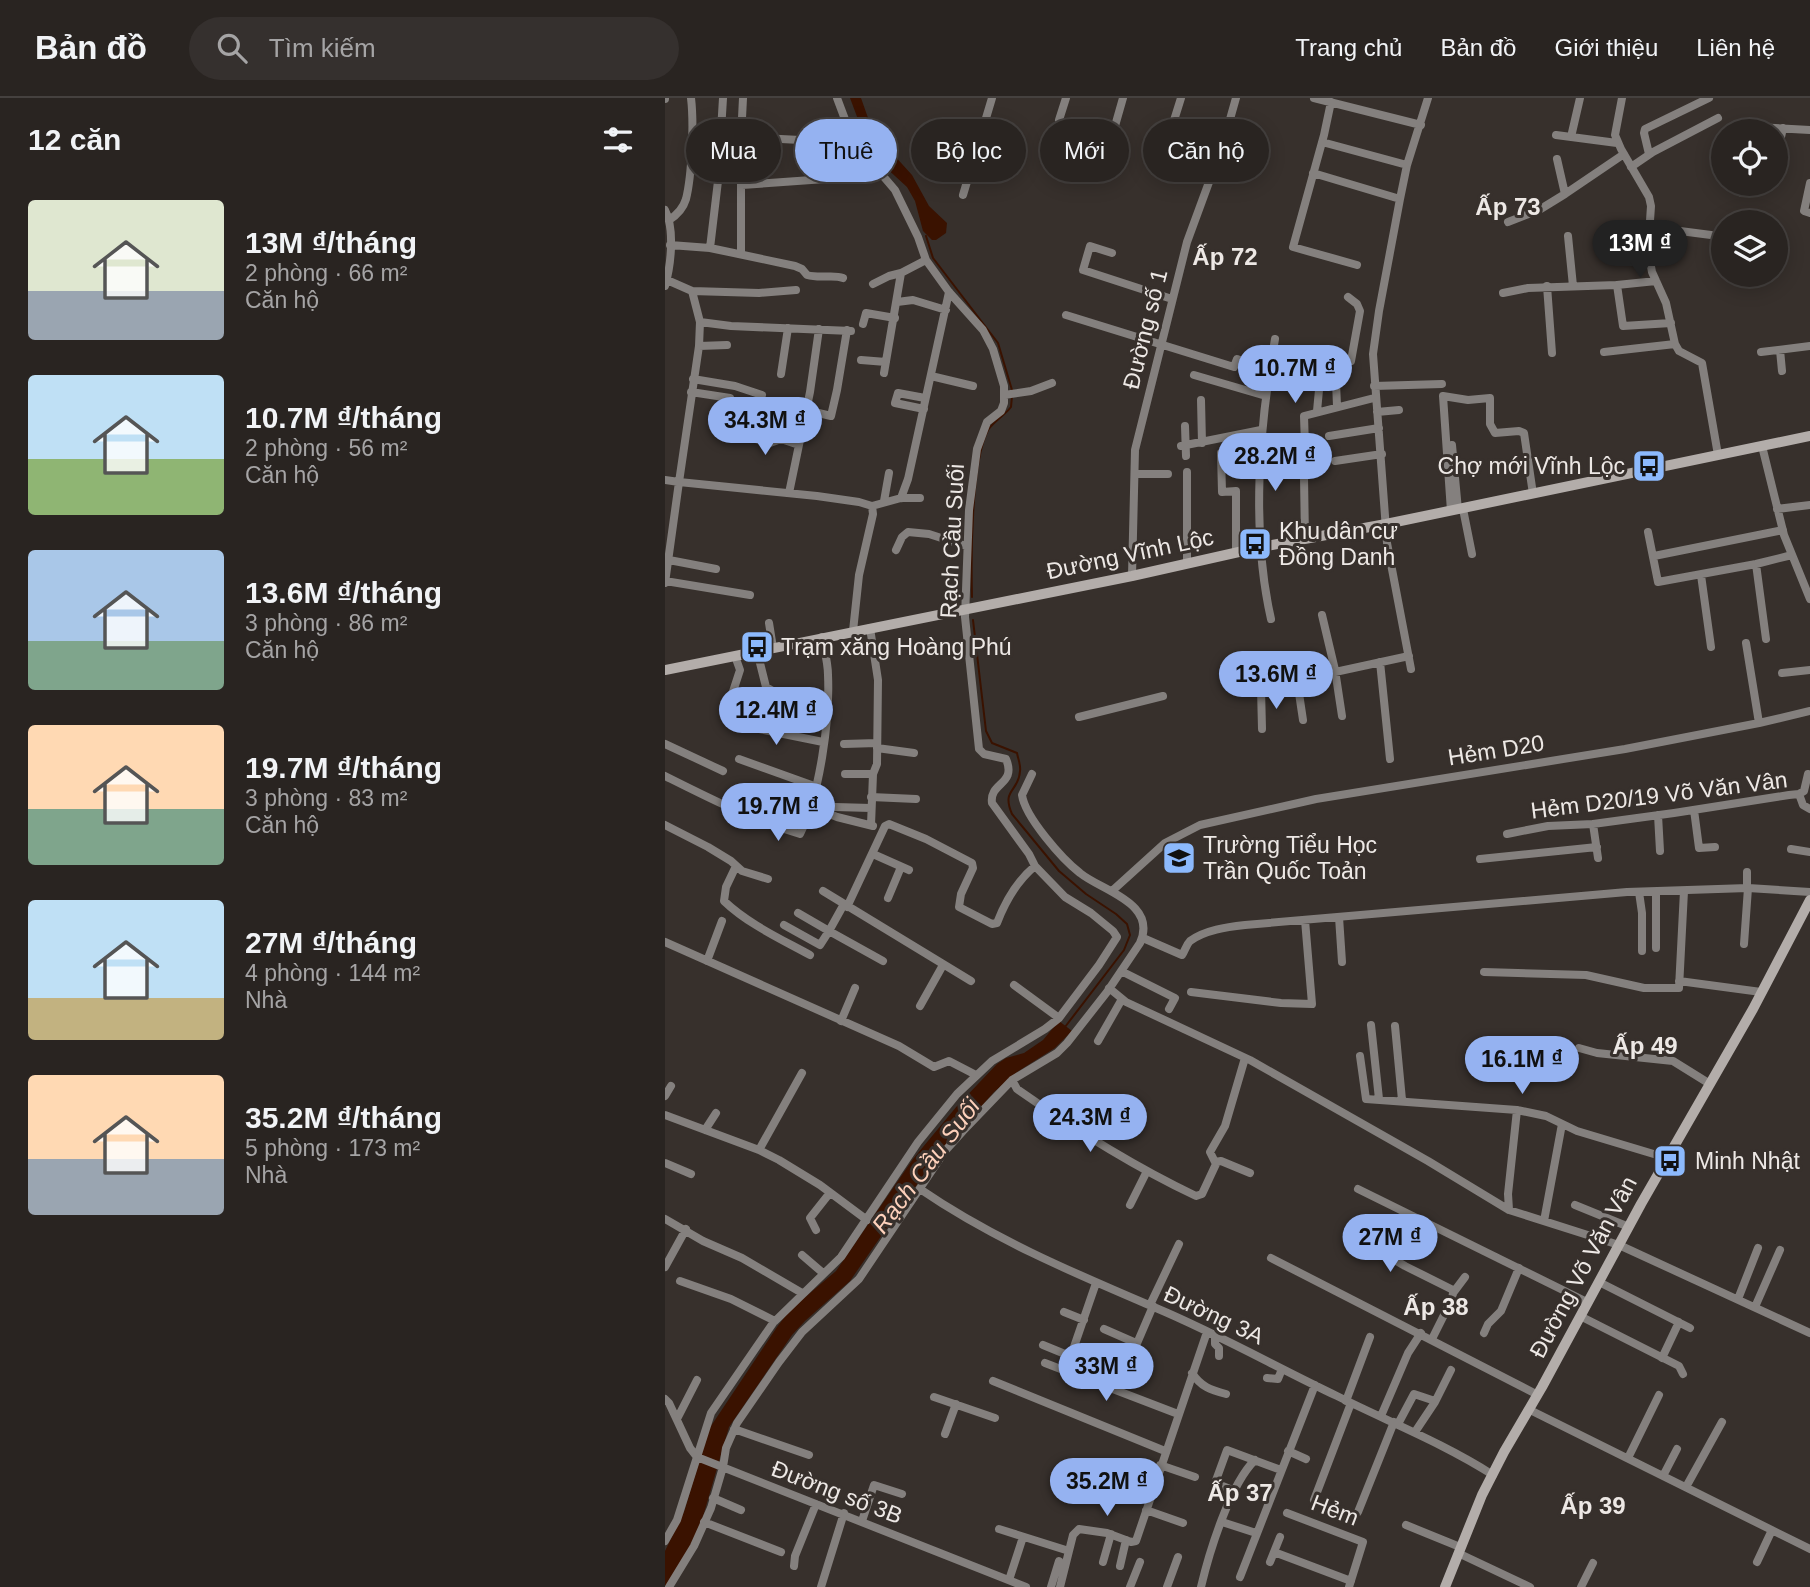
<!DOCTYPE html>
<html lang="vi">
<head>
<meta charset="utf-8">
<style>
	:root { --surface:#292421; --page:#35302e; --text:#f1f3f6; --muted:#a5a4a5; --line:#45413f; --accent:#95b2f1 }
	body { margin:0; font-family:Arial,sans-serif; background:var(--page); color:var(--text); height:100vh; display:flex; flex-direction:column; font-size:26px; white-space:nowrap }
	* { box-sizing:border-box; margin:0 }
	p { font-size:23px; color:var(--muted) }
	.icon { flex:none; width:38px; height:38px; fill:none; stroke:currentColor; stroke-width:2; stroke-linecap:round; stroke-linejoin:round }
	.map { position:relative; flex:1; overflow:hidden }
	.drawer { display:flex; flex-direction:column; background:var(--surface); width:665px }
	.drawer>* { flex:none }
	.hud { position:absolute; left:21px; top:21px; width:665px; height:63px; display:flex; gap:14px }
	.tools { position:absolute; left:1046px; top:21px; display:grid; gap:14px }
	.tools a { display:grid; place-items:center; width:77px; height:77px; border-radius:50%; background:var(--surface); box-shadow:0 4px 18px #0003,0 0 0 2px var(--line); font-size:35px }
	.price { position:absolute; translate:-50% -60px; padding:0 16px; border-radius:24px; background:var(--accent); color:#111; font-size:23px; line-height:46px; filter:drop-shadow(0 2px 4px #0008) }
	.price::after { content:''; position:absolute; left:50%; top:42px; width:21px; height:16px; margin-left:-10px; background:inherit; clip-path:polygon(0 0,100% 0,50% 100%) }
	.price.selected { background:#222; color:#fff }
	ul { padding:0; list-style:none }
	li { display:flex; align-items:center; gap:21px; height:175px; padding:0 28px }
	li span { display:grid; place-items:center; flex:none; width:196px; height:140px; border-radius:7px; color:#555 }
	li>.icon { margin-inline-start:auto }
	span .icon { width:84px; height:84px; fill:#fffc; stroke-width:1 }
	li b { font-size:30px }
	h2 { display:flex; justify-content:space-between; align-items:center; height:84px; padding:0 28px; font-size:30px }
	.chip { padding:0 24px; border-radius:32px; background:var(--surface); box-shadow:0 4px 18px #0003,0 0 0 2px var(--line); font-size:24px; line-height:63px }
	.chip.selected { background:var(--accent); color:#111 }
	header { display:flex; align-items:center; gap:42px; box-sizing:border-box; height:98px; padding:0 35px; background:var(--surface); border-bottom:2px solid var(--line) }
	header strong { font-size:33px }
	nav { display:flex; gap:38px; margin-inline-start:auto; font-size:24px }
	.search { width:490px; height:63px; background:var(--page); display:flex; align-items:center; gap:18px; box-sizing:border-box; padding:0 24px; border-radius:38px; color:var(--muted); font-size:26px }
	main { display:flex; flex:1; min-height:0 }
	.map>svg:first-child { display:block }
	.water { fill:#3a1200 }
	.lines { fill:none; stroke-linecap:round; stroke-linejoin:round }
	.stream { stroke:#3a1200; stroke-width:2 }
	.street { stroke:#84807e; stroke-width:8 }
	.secondary { stroke:#b3adaa; stroke-width:10 }
	.labels { text-anchor:middle; stroke-width:6; stroke-linejoin:round; paint-order:stroke }
	.street-label { font-size:23px; fill:#ede8e5; stroke:#37302c }
	.poi-label { font-size:23px; fill:#ede8e5; stroke:#37302c; text-anchor:start }
	.neighbourhood-label { font-size:24px; font-weight:bold; fill:#ede8e5; stroke:#37302c }
	.water-label { font-size:24px; font-style:italic; fill:#fed1bb; stroke:#37302c }
</style>
</head>
<body>
<header>
<strong>Bản đồ</strong>
<div class="search"><svg class="icon" aria-label="search" viewBox="0 0 24 24"><circle cx="10" cy="10" r="6"/><path d="M15 15l6 6"/></svg>Tìm kiếm</div>
<nav><a>Trang chủ</a><a>Bản đồ</a><a>Giới thiệu</a><a>Liên hệ</a></nav>
</header>
<main>
<section class="drawer">
<h2>12 căn<svg class="icon" aria-label="filters" viewBox="0 0 24 24"><path d="M4 7h16M4 17h16"/><circle cx="9" cy="7" r="2"/><circle cx="15" cy="17" r="2"/></svg></h2>
<ul>
<li><span style="background:linear-gradient(#dfe7d0 65%,#9aa5b1 0)"><svg class="icon" aria-label="home" viewBox="0 0 24 24"><path d="M3 11l9-7 9 7M6 9v11h12V9"/></svg></span><div><b>13M ₫/tháng</b><p>2 phòng · 66 m²</p><p>Căn hộ</p></div></li>
<li><span style="background:linear-gradient(#bfe0f5 60%,#8fb573 0)"><svg class="icon" aria-label="home" viewBox="0 0 24 24"><path d="M3 11l9-7 9 7M6 9v11h12V9"/></svg></span><div><b>10.7M ₫/tháng</b><p>2 phòng · 56 m²</p><p>Căn hộ</p></div></li>
<li><span style="background:linear-gradient(#a9c7e8 65%,#7fa58c 0)"><svg class="icon" aria-label="home" viewBox="0 0 24 24"><path d="M3 11l9-7 9 7M6 9v11h12V9"/></svg></span><div><b>13.6M ₫/tháng</b><p>3 phòng · 86 m²</p><p>Căn hộ</p></div></li>
<li><span style="background:linear-gradient(#ffd9b3 60%,#7fa58c 0)"><svg class="icon" aria-label="home" viewBox="0 0 24 24"><path d="M3 11l9-7 9 7M6 9v11h12V9"/></svg></span><div><b>19.7M ₫/tháng</b><p>3 phòng · 83 m²</p><p>Căn hộ</p></div></li>
<li><span style="background:linear-gradient(#bfe0f5 70%,#c2b280 0)"><svg class="icon" aria-label="home" viewBox="0 0 24 24"><path d="M3 11l9-7 9 7M6 9v11h12V9"/></svg></span><div><b>27M ₫/tháng</b><p>4 phòng · 144 m²</p><p>Nhà</p></div></li>
<li><span style="background:linear-gradient(#ffd9b3 60%,#9aa5b1 0)"><svg class="icon" aria-label="home" viewBox="0 0 24 24"><path d="M3 11l9-7 9 7M6 9v11h12V9"/></svg></span><div><b>35.2M ₫/tháng</b><p>5 phòng · 173 m²</p><p>Nhà</p></div></li>
</ul>
</section>
<div class="map">
<svg width="1145" height="1489" viewBox="0 0 1145 1489">
	<rect width="100%" height="100%" fill="#37302c"/>
	<path class="water" d="M 185,0 L 196,0 L 208,34 L 247,77 L 264,108 L 282,125 L 281,135 L 271,142 L 267,142 L 258,133 L 250,103 L 242,89 L 206,56 Z
		M 394,923 L 407,933 L 390,950 L 352,974 L 329,994 L 269,1062 L 185,1183 L 140,1223 L 127,1237 L 64,1329 L 35,1429 L 28,1446 L 0,1489 L 0,1453 L 19,1414 L 44,1331 L 112,1229 L 125,1212 L 171,1173 L 248,1061 L 292,1008 L 332,966 L 341,960 L 359,955 L 378,942 Z"/>
	<g class="lines">
		<path class="stream" d="M 261,138 L 268,160 L 333,245 L 347,292
			M 307,499 C 306,460 306,364 323,332 C 328,324 340,317 346,309 L 347,298
			M 308,522 L 321,633 L 327,645 L 352,655 C 353,661 356,667 355,673 C 354,694 336,691 347,716 L 394,773 L 421,796 L 451,816 L 462,826 L 465,837 L 459,852 L 400,929"/>
		<path class="street" d="M 649,0 L 756,27
			M 957,0 L 950,37 L 956,51 L 984,99 L 986,108 L 983,152 L 987,174 L 1001,205 L 1010,246 L 1014,253 L 1037,265 L 1053,357
			M 0,1 L 0,0
			M 666,4 L 659,37 L 628,149 L 692,167
			M 394,22 L 401,0
			M 1090,33 L 1091,29 L 1145,32
			M 448,35 L 458,0
			M 891,37 L 952,45
			M 55,38 L 135,42
			M 906,39 L 915,0
			M 657,44 L 742,67
			M 500,51 L 516,0
			M 984,56 L 979,35 L 980,31 L 1044,0
			M 892,61 L 900,96 L 959,56
			M 1111,61 L 1118,30
			M 966,69 L 988,54 L 1053,20
			M 648,75 L 735,101
			M 1145,85 L 1139,113 L 1145,115
			M 77,87 L 217,77
			M 1077,95 L 1079,86
			M 298,97 L 327,0
			M 0,112 C 10,131 6,167 0,188
			M 4,122 C 12,117 18,111 21,101 C 27,77 29,25 26,0
			M 843,124 L 874,112 L 900,96
			M 984,129 L 1046,137
			M 903,138 L 908,188
			M 5,147 L 45,150 L 130,168 L 137,171 L 142,177 C 156,181 168,176 178,180
			M 45,150 L 53,83 L 58,0
			M 447,155 L 425,148 L 418,172 L 507,201
			M 76,156 L 76,40 L 78,0
			M 2,182 L 27,193 L 35,224 L 34,248 L 14,384 L 152,398 L 194,404 L 207,408 L 208,416 L 194,477 L 188,533
			M 208,186 L 224,178 L 236,175
			M 952,187 L 991,183
			M 882,188 L 887,255
			M 27,193 L 94,195 L 131,192
			M 838,195 L 863,190 L 952,187 L 958,228 L 1006,225
			M 683,199 L 692,206 L 695,213 L 686,263
			M 232,204 L 248,202 L 281,212
			M 401,217 L 569,269 L 572,261 L 594,269
			M 35,224 L 66,228 L 186,233
			M 198,226 L 201,215 L 230,220
			M 34,248 L 62,247
			M 608,250 L 647,264
			M 1115,252 L 1117,273
			M 939,254 L 1010,246
			M 1096,254 L 1145,248
			M 196,262 L 221,264
			M 219,275 L 236,175 L 261,162
			M 116,276 L 123,230
			M 529,277 L 601,298
			M 266,278 L 308,288
			M 28,281 L 70,288 L 97,297 L 89,322
			M 709,288 L 777,286
			M 26,294 L 65,300
			M 339,297 L 366,293 L 387,285
			M 536,302 L 537,345
			M 672,308 L 671,284 L 679,261
			M 259,311 L 230,305 L 233,295 L 260,300
			M 141,312 L 166,318 L 172,292 L 182,232
			M 652,313 L 654,292
			M 712,314 L 734,312
			M 520,328 L 521,358
			M 76,337 L 105,345 L 116,341 L 134,347
			M 664,338 L 714,330
			M 787,347 L 793,412
			M 516,348 L 596,332
			M 1097,348 L 1119,437 L 1145,501
			M 556,355 L 557,394 L 571,393 L 571,454
			M 670,363 L 717,356
			M 471,376 L 503,376
			M 0,382 L 14,384 L 0,485
			M 124,395 L 145,294 L 154,231
			M 236,400 L 243,381 L 284,194
			M 219,403 L 224,375
			M 207,408 L 236,400 L 255,400
			M 798,411 L 807,456
			M 1112,411 L 1145,407
			M 786,413 L 778,298 L 803,302 L 825,300 L 825,326 L 830,335 L 854,333 L 859,335 L 868,396
			M 983,434 L 993,484 L 1091,466 L 1127,457
			M 640,441 L 639,379 L 641,378 L 639,318 L 709,300
			M 231,452 L 237,439 L 243,434 L 264,436 L 301,448
			M 989,458 L 1118,432
			M 4,462 L 51,471
			M 522,465 L 522,374
			M 1091,466 L 1101,541
			M 1036,477 L 1046,549
			M 467,478 L 470,352 L 522,144 L 558,46 L 571,0
			M 0,483 L 85,497
			M 657,517 L 670,572 L 677,618
			M 606,521 C 586,433 594,329 610,241
			M 104,525 L 108,550
			M 205,530 L 213,582 L 212,666 L 208,676 L 206,727
			M 1081,545 L 1094,625
			M 92,553 L 101,589 L 114,597
			M 70,558 L 75,572 L 62,612 L 63,616 L 89,630 L 158,644
			M 715,564 L 725,661
			M 746,571 L 722,445 L 708,256 L 714,213 L 735,101 L 742,67 L 763,0
			M 1117,575 L 1145,572
			M 632,582 L 638,622
			M 414,619 L 498,598
			M 597,631 L 596,590 L 744,558
			M 0,646 L 58,673
			M 179,646 L 212,645
			M 212,650 L 249,655
			M 74,661 L 152,689
			M 180,676 L 208,676
			M 0,678 C 44,700 87,722 135,736 C 155,696 165,622 163,577 C 163,564 159,551 157,539
			M 1134,696 L 1139,693 L 1143,676
			M 206,699 L 251,701
			M 147,709 L 172,719 L 208,728
			M 170,709 L 206,710
			M 1029,712 L 1034,750 L 1050,749
			M 993,717 L 995,753
			M 928,726 L 933,760
			M 0,727 L 43,749 L 66,763 L 77,773 L 103,781
			M 842,736 L 883,728 L 928,726 L 1009,715 L 1124,697 L 1134,696 L 1138,707 L 1145,711
			M 1126,751 L 1145,754
			M 208,756 L 244,772
			M 815,761 L 932,749
			M 71,768 L 61,789 L 59,803 C 83,826 116,841 145,857
			M 1082,790 L 1082,774
			M 158,793 L 306,883
			M 447,793 L 500,745 L 535,727 L 651,701 L 960,651 L 1094,625 L 1145,613
			M 974,794 L 977,815 L 977,853
			M 223,800 L 236,769
			M 182,809 L 220,728 L 224,726 L 261,741 L 307,765 L 308,770 L 296,796 L 294,809 L 327,826 L 332,825 C 340,804 352,783 370,768
			M 133,815 L 164,833 L 179,806
			M 674,819 L 677,864
			M 119,827 L 155,847 L 164,833 L 218,863
			M 478,840 L 517,857 C 520,853 521,847 525,843 C 540,832 562,829 580,827 L 962,794 L 1083,790 L 1145,794
			M 0,844 L 234,948 L 269,969 L 284,963 L 311,977
			M 1079,846 L 1083,790
			M 991,850 L 991,794
			M 42,863 L 57,823
			M 456,873 L 510,900 L 504,911
			M 819,874 L 921,877 L 979,890 L 1014,890 L 1019,793
			M 1014,883 L 1096,894
			M 349,887 L 394,920
			M 444,890 L 461,904 L 585,962 L 763,1063 L 844,1112 L 954,1147 L 1145,1235
			M 526,894 L 616,905 L 647,906 L 640,822
			M 255,908 L 278,867
			M 176,923 L 190,890
			M 706,927 L 714,1001
			M 730,928 L 737,1002
			M 433,943 L 457,901
			M 914,950 L 932,955 L 1008,963 L 1045,986
			M 695,958 L 701,1001 L 852,1012 L 881,1018 L 912,1033 L 1002,1060
			M 347,982 L 352,991 C 409,1031 468,1068 531,1098 L 537,1096 L 551,1066 L 545,1054 L 560,1028 L 580,960
			M 0,998 L 6,988
			M 0,1017 L 94,1052 L 114,1062 L 155,1087 L 202,1122
			M 40,1032 L 51,1015
			M 94,1052 L 137,975
			M 551,1064 L 556,1063 L 585,1075
			M 0,1065 L 26,1076
			M 255,1091 C 328,1141 409,1175 491,1210 C 553,1236 611,1269 672,1298 C 724,1324 778,1345 828,1377
			M 693,1091 L 922,1204
			M 465,1107 L 482,1073
			M 910,1107 L 964,1129
			M 844,1112 L 843,1096 L 852,1012
			M 0,1121 L 38,1143 L 77,1160 L 137,1195
			M 879,1123 L 897,1026
			M 151,1132 L 145,1120 L 164,1096
			M 684,1135 L 740,1168 L 788,1192 L 788,1195
			M 137,1157 L 158,1175
			M 606,1160 L 873,1297
			M 0,1169 L 21,1131
			M 15,1183 L 66,1201 L 110,1223
			M 934,1184 L 1025,1230
			M 1073,1201 L 1093,1150
			M 485,1207 L 514,1146
			M 1090,1209 L 1115,1152
			M 399,1214 L 419,1222
			M 915,1218 L 1014,1268 L 1018,1276
			M 439,1231 L 471,1245
			M 819,1235 L 823,1226 L 836,1213 L 854,1170
			M 550,1237 L 550,1246 L 554,1250 L 554,1258
			M 767,1241 L 787,1201 L 788,1195 L 800,1179
			M 378,1247 L 439,1272
			M 997,1260 L 1014,1224
			M 380,1265 L 513,1316
			M 401,1272 L 431,1185
			M 527,1275 C 536,1289 546,1292 561,1296
			M 458,1278 L 488,1208
			M 602,1280 L 613,1281 L 617,1271
			M 328,1283 L 500,1353
			M 269,1299 L 330,1320
			M 0,1301 L 4,1305 L 25,1350 L 32,1359 L 361,1489
			M 681,1303 L 705,1239
			M 865,1312 L 1145,1451
			M 716,1318 L 743,1255 L 756,1235
			M 12,1321 L 32,1282
			M 733,1326 L 749,1296 L 770,1303
			M 69,1331 L 144,1357
			M 750,1334 L 770,1304 L 786,1272
			M 280,1336 L 291,1306
			M 623,1353 L 641,1361
			M 963,1360 L 994,1297
			M 495,1367 L 530,1379
			M 998,1378 L 1012,1351
			M 1021,1389 L 1057,1324
			M 570,1393 L 550,1385 L 562,1352 L 616,1372
			M 48,1400 L 76,1412
			M 649,1402 L 686,1305
			M 481,1412 L 518,1425
			M 693,1414 L 729,1324
			M 622,1415 L 698,1444 L 684,1489
			M 197,1423 L 209,1387 L 237,1396
			M 39,1424 L 116,1454
			M 557,1424 L 591,1435
			M 741,1427 L 795,1449
			M 334,1431 L 404,1453
			M 0,1443 L 12,1422 L 46,1315 L 108,1225 L 176,1159 L 253,1044 L 292,996 L 327,963 L 380,931 L 394,920 L 434,867 L 452,839 L 448,833 L 426,815 L 400,799 L 370,768 L 364,756 L 327,705 C 324,684 352,687 341,661 L 319,656 L 314,651 L 300,519 L 304,412 L 312,351 L 322,324 L 336,313 L 339,305 L 339,288 L 328,251 L 318,232 L 284,194 L 261,162 L 253,139 L 230,92 L 194,50 L 184,32 L 172,0
			M 609,1454 L 686,1483
			M 793,1455 L 865,1489
			M 438,1464 L 446,1436
			M 605,1464 L 615,1439
			M 1092,1464 L 1107,1432
			M 129,1468 L 130,1458 L 151,1406
			M 455,1468 L 461,1442
			M 575,1479 L 650,1287
			M 344,1482 L 358,1439
			M 4,1489 L 29,1448 L 46,1410 L 58,1369 L 61,1350 L 72,1325 L 114,1264 L 137,1234 L 194,1181 L 280,1053 L 298,1033 L 347,982 L 392,955 L 402,945 L 442,894 L 475,845 C 493,805 437,793 415,775 C 397,761 360,719 357,697 L 367,676
			M 156,1489 L 179,1415
			M 386,1489 L 394,1463
			M 395,1489 L 408,1437 L 414,1431 L 442,1435 L 466,1444 L 471,1443 L 542,1234
			M 465,1489 L 475,1464
			M 502,1489 L 513,1459
			M 536,1489 C 544,1455 565,1386 590,1362
			M 916,1489 L 928,1465"/>
		<path class="secondary" d="M 0,572 L 467,478 L 596,449 L 721,426 L 1145,338
			M 780,1489 L 817,1397 L 839,1354 L 877,1289 L 976,1106 L 1088,911 L 1145,802"/>
	</g>
	<defs>
		<symbol id="bus-square" viewBox="-11 -11 22 22"><rect x="-9" y="-9" width="18" height="18" rx="4" fill="#8cb9fc" stroke="#37302c"/><path d="M-5-6H5V4H4V6H2V4H-2V6H-4V4H-5ZM-3.5-4V0h7V-4ZM-3.5 1.2v1.5H-2V1.2ZM2 1.2v1.5H3.5V1.2Z" fill="#111"/></symbol>
		<symbol id="school-square" viewBox="-11 -11 22 22"><rect x="-9" y="-9" width="18" height="18" rx="4" fill="#8cb9fc" stroke="#37302c"/><path d="M0-5L7-2L0 1L-7-2ZM-4 1L0 2.5L4 1V4Q0 6-4 4Z" fill="#111"/></symbol>
	</defs>
	<g fill-rule="evenodd">
		<use href="#bus-square" x="965" y="349" width="38" height="38"/>
		<use href="#bus-square" x="571" y="427" width="38" height="38"/>
		<use href="#bus-square" x="73" y="530" width="38" height="38"/>
		<use href="#school-square" x="495" y="741" width="38" height="38"/>
		<use href="#bus-square" x="986" y="1044" width="38" height="38"/>
	</g>
	<g class="labels">
		<g class="street-label">
			<text transform="translate(480 231) rotate(-76)" y="8">Đường số 1</text>
			<text transform="translate(287 443) rotate(-87)" y="8">Rạch Cầu Suối</text>
			<text transform="translate(465 456) rotate(-12)" y="8">Đường Vĩnh Lộc</text>
			<text transform="translate(831 652) rotate(-9)" y="8">Hẻm D20</text>
			<text transform="translate(994 697) rotate(-7)" y="8">Hẻm D20/19 Võ Văn Vân</text>
			<text transform="translate(918 1169) rotate(-62)" y="8">Đường Võ Văn Vân</text>
			<text transform="translate(549 1217) rotate(25)" y="8">Đường 3A</text>
			<text transform="translate(172 1394) rotate(21)" y="8">Đường số 3B</text>
			<text transform="translate(670 1412) rotate(21)" y="8">Hẻm</text>
		</g>
		<g class="poi-label">
			<text x="960" y="376" text-anchor="end">Chợ mới Vĩnh Lộc</text>
			<text x="614" y="441">Khu dân cư<tspan x="614" dy="26">Đồng Danh</tspan></text>
			<text x="116" y="557">Trạm xăng Hoàng Phú</text>
			<text x="538" y="755">Trường Tiểu Học<tspan x="538" dy="26">Trần Quốc Toản</tspan></text>
			<text x="1030" y="1071">Minh Nhật</text>
		</g>
		<g class="neighbourhood-label">
			<text x="843" y="117">Ấp 73</text>
			<text x="560" y="167">Ấp 72</text>
			<text x="980" y="956">Ấp 49</text>
			<text x="771" y="1217">Ấp 38</text>
			<text x="575" y="1403">Ấp 37</text>
			<text x="928" y="1416">Ấp 39</text>
		</g>
		<g class="water-label">
			<text transform="translate(261 1068) rotate(-53)" y="8">Rạch Cầu Suối</text>
		</g>
	</g>
</svg>
<div class="tools">
<a><svg class="icon" aria-label="locate" viewBox="0 0 24 24"><circle cx="12" cy="12" r="6"/><path d="M12 2v4M12 18v4M2 12h4M18 12h4"/></svg></a>
<a><svg class="icon" aria-label="layers" viewBox="0 0 24 24"><path d="M12 4l9 5-9 5-9-5zM3 14l9 5 9-5"/></svg></a>
</div>
<b class="price selected" style="left:975px;top:182px">13M ₫</b>
<b class="price" style="left:630px;top:307px">10.7M ₫</b>
<b class="price" style="left:100px;top:359px">34.3M ₫</b>
<b class="price" style="left:610px;top:395px">28.2M ₫</b>
<b class="price" style="left:611px;top:613px">13.6M ₫</b>
<b class="price" style="left:111px;top:649px">12.4M ₫</b>
<b class="price" style="left:113px;top:745px">19.7M ₫</b>
<b class="price" style="left:857px;top:998px">16.1M ₫</b>
<b class="price" style="left:425px;top:1056px">24.3M ₫</b>
<b class="price" style="left:725px;top:1176px">27M ₫</b>
<b class="price" style="left:441px;top:1305px">33M ₫</b>
<b class="price" style="left:442px;top:1420px">35.2M ₫</b>
<div class="hud">
<a class="chip">Mua</a>
<a class="chip selected">Thuê</a>
<a class="chip">Bộ lọc</a>
<a class="chip">Mới</a>
<a class="chip">Căn hộ</a>
</div>
</div>
</main>
</body>
</html>
